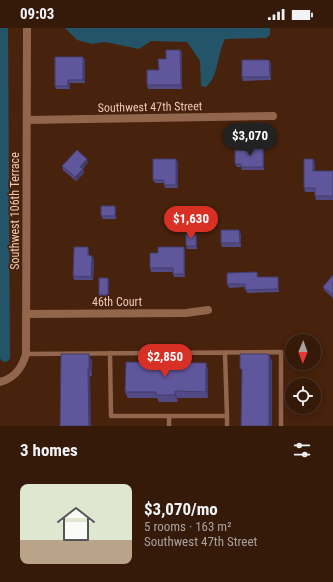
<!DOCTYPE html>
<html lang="en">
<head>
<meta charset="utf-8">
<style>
	:root { --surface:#351a0a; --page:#3d2313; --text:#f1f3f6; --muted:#aaa19c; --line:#4f382b; --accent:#d93025 }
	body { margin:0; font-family:"Roboto Condensed",sans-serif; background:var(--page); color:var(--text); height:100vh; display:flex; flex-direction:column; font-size:15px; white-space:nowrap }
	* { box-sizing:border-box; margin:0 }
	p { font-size:13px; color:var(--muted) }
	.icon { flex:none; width:22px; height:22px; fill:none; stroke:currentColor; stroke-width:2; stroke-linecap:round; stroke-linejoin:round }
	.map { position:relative; height:398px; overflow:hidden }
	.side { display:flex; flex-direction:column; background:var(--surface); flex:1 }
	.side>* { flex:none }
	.needle { width:26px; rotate:181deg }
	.fabs { position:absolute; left:285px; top:306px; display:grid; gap:8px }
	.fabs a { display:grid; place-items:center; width:36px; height:36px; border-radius:50%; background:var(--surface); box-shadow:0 2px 10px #0003,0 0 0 1px var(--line); font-size:20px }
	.price { position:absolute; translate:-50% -34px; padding:0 9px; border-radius:14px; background:var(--accent); color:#fff; font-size:13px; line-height:26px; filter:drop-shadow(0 1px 2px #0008) }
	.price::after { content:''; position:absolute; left:50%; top:24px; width:12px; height:9px; margin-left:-6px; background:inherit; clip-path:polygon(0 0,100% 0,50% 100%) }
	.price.current { background:#222; color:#fff }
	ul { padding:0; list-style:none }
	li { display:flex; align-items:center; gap:12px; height:100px; padding:0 20px }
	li+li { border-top:1px solid var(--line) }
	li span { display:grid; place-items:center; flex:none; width:112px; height:80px; border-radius:8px; color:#555 }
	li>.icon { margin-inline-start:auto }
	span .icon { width:48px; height:48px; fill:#fffc; stroke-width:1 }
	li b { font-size:17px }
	h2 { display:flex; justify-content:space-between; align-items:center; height:48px; padding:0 20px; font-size:17px }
	.status { display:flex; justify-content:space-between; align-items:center; height:28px; padding:0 20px; background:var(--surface); direction:ltr }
	.status svg { height:11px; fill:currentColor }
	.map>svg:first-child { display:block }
	.water { fill:#245468 }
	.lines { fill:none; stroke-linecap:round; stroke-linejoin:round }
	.canal { stroke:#245468; stroke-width:10 }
	.service { stroke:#92654d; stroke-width:4.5 }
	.minor { stroke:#92654d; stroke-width:8 }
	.wall { fill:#534a85 }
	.shaded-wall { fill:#433c6c }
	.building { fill:#60569b; stroke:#433c6c }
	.labels { text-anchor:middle; stroke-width:3.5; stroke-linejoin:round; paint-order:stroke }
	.street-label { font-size:12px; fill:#f0c7b3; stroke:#47220d }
</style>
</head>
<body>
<div class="status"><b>09:03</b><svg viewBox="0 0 49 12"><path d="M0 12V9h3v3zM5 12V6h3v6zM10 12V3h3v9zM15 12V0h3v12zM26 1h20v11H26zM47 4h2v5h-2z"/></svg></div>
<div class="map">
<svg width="333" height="398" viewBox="0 0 333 398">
	<rect width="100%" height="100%" fill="#47220d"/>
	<path class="water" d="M 65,0 L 270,0 L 270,7 L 266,10 L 225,11 C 217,26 219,48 206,59 L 201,58 L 200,33 L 187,14 L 151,13 L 139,21 L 105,14 L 92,16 L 77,12 Z"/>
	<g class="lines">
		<path class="canal" d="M 3,0 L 5,329"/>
		<path class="service" d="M 110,325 L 111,388 L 169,388
			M 225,325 L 227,388
			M 26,326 L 281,324 L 281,398
			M 169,398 L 169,388 L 227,388 L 227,398"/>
		<path class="minor" d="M 27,92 L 273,88
			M 26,286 L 186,285 L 208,282
			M 0,354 C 15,350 22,340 26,326 L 27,0"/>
	</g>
	<path class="wall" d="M 180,22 L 182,25 L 182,61 L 148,61 L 147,57 L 166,31 Z
		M 85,32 L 85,55 L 70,55 L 70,61 L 56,61 L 55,58 Z
		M 269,32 L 271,36 L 271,52 L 243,53 L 242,49 Z
		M 264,121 L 264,142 L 242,142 L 241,139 L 237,139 L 235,136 L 250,123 Z
		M 176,131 L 178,135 L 178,160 L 165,160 L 164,155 L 155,155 L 153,152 Z
		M 88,134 L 83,141 L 84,145 L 76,153 L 63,142 L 62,138 Z
		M 315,135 L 315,143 L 333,143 L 333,172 L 316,172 L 315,168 L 315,164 L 305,164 L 304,160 Z
		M 116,181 L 116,191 L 103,191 L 101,188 Z
		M 241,206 L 241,219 L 222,219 L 221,215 Z
		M 197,210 L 197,221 L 187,221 L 186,218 Z
		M 184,219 L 185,223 L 185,249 L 174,249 L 173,244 L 151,244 L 150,240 L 158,225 Z
		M 89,223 L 89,227 L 94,231 L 93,252 L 74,252 L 73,248 Z
		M 257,244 L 258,249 L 279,252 L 279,264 L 247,265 L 245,259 L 229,260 L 227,256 Z
		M 333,247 L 333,270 L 324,262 L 323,259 Z
		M 109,254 L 109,271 L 100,271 L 99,267 Z
		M 92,333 L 92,348 L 90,348 L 60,398 Z
		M 206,335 L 208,342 L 208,370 L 177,370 L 178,374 L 159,374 L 157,370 L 128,370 L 125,364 Z"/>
	<path class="shaded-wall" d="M 180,22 L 182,25 L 182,61 L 181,57 Z
		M 83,29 L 85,32 L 85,55 L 83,52 Z
		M 269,32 L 271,36 L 271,52 L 270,49 Z
		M 68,52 L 70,55 L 70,61 L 68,58 Z
		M 263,118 L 264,121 L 264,142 L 263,139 Z
		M 87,131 L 88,134 L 81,142 L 80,139 Z
		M 176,131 L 178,135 L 178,160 L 176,157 Z
		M 313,131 L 315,135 L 315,147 L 313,143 Z
		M 83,141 L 84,145 L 76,153 L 75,149 Z
		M 115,178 L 116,181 L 116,191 L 115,188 Z
		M 239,202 L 241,206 L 241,219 L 240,215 Z
		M 196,206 L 197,210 L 197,221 L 196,218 Z
		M 88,219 L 89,223 L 89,231 L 88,227 Z
		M 184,219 L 185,223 L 185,249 L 184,246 Z
		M 92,228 L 94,231 L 93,252 L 91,249 Z
		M 278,249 L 279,252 L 279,264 L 278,261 Z
		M 108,250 L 109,254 L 109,271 L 108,267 Z
		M 89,326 L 92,333 L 92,348 L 89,341 Z
		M 269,326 L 272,333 L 272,398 L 269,398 Z
		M 206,335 L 208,342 L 208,370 L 206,364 Z
		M 88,341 L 90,348 L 91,398 L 89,398 Z
		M 175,363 L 177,370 L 178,374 L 175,367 Z"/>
	<path class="building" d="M 166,22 L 180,22 L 181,57 L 147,57 L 147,42 L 159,42 L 158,31 L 166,31 Z
		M 55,29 L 83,29 L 83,52 L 68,52 L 68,58 L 55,58 Z
		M 242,32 L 269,32 L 270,49 L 242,49 Z
		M 250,117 L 263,118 L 263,139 L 241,139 L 241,136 L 235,136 L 235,122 L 250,123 Z
		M 77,122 L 87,131 L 80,139 L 83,141 L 75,149 L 62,138 Z
		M 153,131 L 176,131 L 176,157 L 164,157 L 164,152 L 153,152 Z
		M 304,131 L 313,131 L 313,143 L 333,143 L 333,168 L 315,168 L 315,160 L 304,160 Z
		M 101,178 L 115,178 L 115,188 L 101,188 Z
		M 221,202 L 239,202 L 240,215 L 221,215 Z
		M 186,206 L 196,206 L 196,218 L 186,218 Z
		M 74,219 L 88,219 L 88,227 L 92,228 L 91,249 L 73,248 Z
		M 158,219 L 184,219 L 184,246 L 173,246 L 173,240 L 150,240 L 150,225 L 158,225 Z
		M 257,244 L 257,249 L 278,249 L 278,261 L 245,262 L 245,256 L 227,256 L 227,245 Z
		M 333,247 L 333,267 L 323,259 Z
		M 99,250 L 108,250 L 108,267 L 99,267 Z
		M 61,326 L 89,326 L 89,341 L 88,341 L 89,398 L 60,398 Z
		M 240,326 L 269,326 L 269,398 L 241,398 L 242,341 L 240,341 Z
		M 126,334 L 206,335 L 206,364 L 175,363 L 175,367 L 156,367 L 156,364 L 125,364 Z"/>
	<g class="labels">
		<g class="street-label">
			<text transform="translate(150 79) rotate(-1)" y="4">Southwest 47th Street</text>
			<text transform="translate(15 183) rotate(-90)" y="4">Southwest 106th Terrace</text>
			<text x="117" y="278">46th Court</text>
		</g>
	</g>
</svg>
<div class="fabs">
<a><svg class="needle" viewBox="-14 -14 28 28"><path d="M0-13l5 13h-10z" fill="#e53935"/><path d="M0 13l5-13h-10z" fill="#aaa19c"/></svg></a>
<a><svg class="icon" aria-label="locate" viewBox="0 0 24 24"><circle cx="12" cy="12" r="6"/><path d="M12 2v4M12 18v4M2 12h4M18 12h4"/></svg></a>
</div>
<b class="price current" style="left:250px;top:129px">$3,070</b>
<b class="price" style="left:191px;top:212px">$1,630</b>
<b class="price" style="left:165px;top:350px">$2,850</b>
</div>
<section class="side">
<h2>3 homes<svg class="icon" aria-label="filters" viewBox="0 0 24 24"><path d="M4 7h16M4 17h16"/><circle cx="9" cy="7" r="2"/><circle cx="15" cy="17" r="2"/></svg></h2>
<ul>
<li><span style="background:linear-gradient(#dfe7d0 70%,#b9a48a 0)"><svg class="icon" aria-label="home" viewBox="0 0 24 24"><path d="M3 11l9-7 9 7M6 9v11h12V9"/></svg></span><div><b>$3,070/mo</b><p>5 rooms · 163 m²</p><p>Southwest 47th Street</p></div></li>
</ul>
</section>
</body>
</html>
